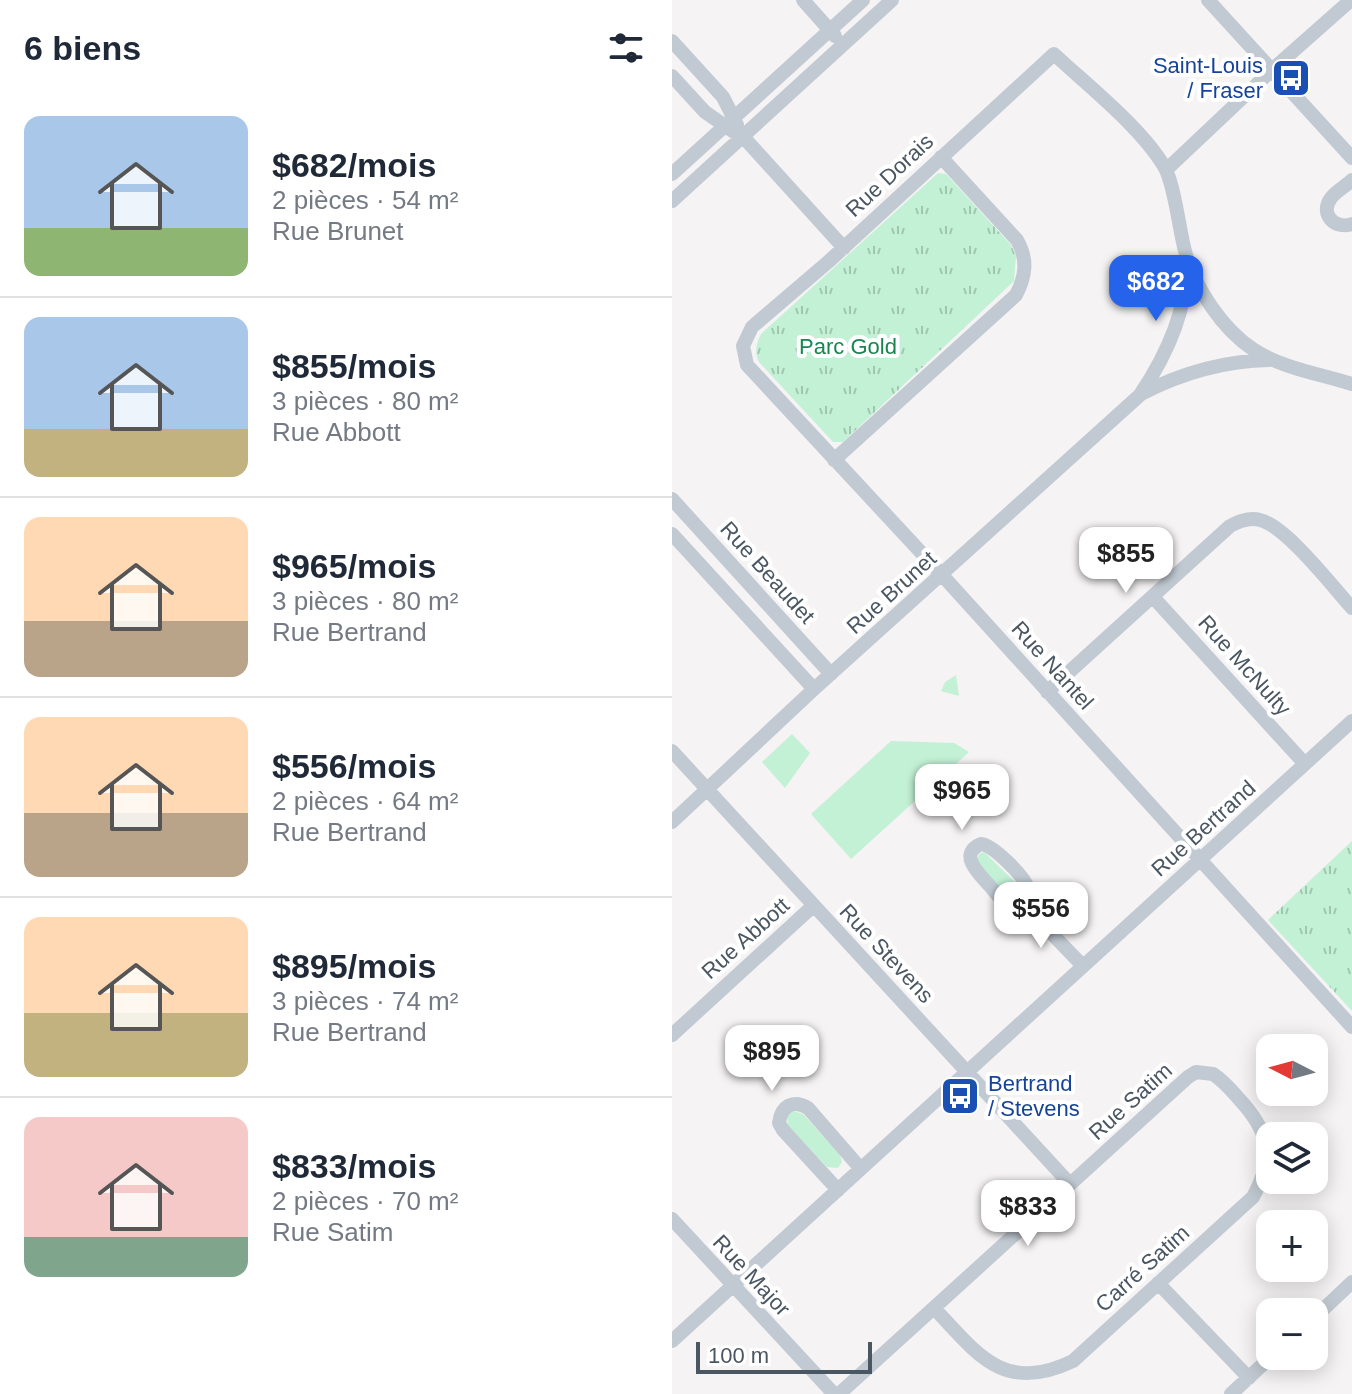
<!DOCTYPE html>
<html lang="fr">
<head>
<meta charset="utf-8">
<style>
	:root { --surface:#fff; --page:#f2f2f3; --text:#1f2937; --muted:#747a83; --line:#e0e1e3; --accent:#2563eb }
	body { margin:0; font-family:Arial,sans-serif; background:var(--page); color:var(--text); height:100vh; display:flex; flex-direction:column; font-size:30px; white-space:nowrap }
	* { box-sizing:border-box; margin:0 }
	p { font-size:26px; color:var(--muted) }
	.icon { flex:none; width:44px; height:44px; fill:none; stroke:currentColor; stroke-width:2; stroke-linecap:round; stroke-linejoin:round }
	.map { position:relative; flex:1; overflow:hidden }
	.side { display:flex; flex-direction:column; background:var(--surface); width:672px }
	.side>* { flex:none }
	.needle { width:52px; rotate:276deg }
	.fabs { position:absolute; left:584px; top:1034px; display:grid; gap:16px }
	.fabs a { display:grid; place-items:center; width:72px; height:72px; border-radius:16px; background:var(--surface); box-shadow:0 4px 20px #0003; font-size:40px }
	.scale { position:absolute; left:24px; bottom:20px; width:176px; box-sizing:border-box; padding-left:8px; border:4px solid #4a5661; border-top:0; font-size:22px; line-height:28px; white-space:nowrap; color:#4a5661; -webkit-text-stroke:6px #fff; paint-order:stroke }
	.price { position:absolute; translate:-50% -68px; padding:0 18px; border-radius:16px; background:#fff; color:#222; font-size:26px; line-height:52px; filter:drop-shadow(0 2px 4px #0008) }
	.price::after { content:''; position:absolute; left:50%; top:48px; width:24px; height:18px; margin-left:-12px; background:inherit; clip-path:polygon(0 0,100% 0,50% 100%) }
	.price.current { background:var(--accent); color:#fff }
	ul { padding:0; list-style:none }
	li { display:flex; align-items:center; gap:24px; height:200px; padding:0 24px }
	li+li { border-top:2px solid var(--line) }
	li span { display:grid; place-items:center; flex:none; width:224px; height:160px; border-radius:16px; color:#555 }
	li>.icon { margin-inline-start:auto }
	span .icon { width:96px; height:96px; fill:#fffc; stroke-width:1 }
	li b { font-size:34px }
	h2 { display:flex; justify-content:space-between; align-items:center; height:96px; padding:0 24px; font-size:34px }
	main { display:flex; flex:1; min-height:0 }
	.map>svg:first-child { display:block }
	.grass { fill:#c3f1d5 }
	.park { fill:url(#park-tufts) }
	.lines { fill:none; stroke-linecap:round; stroke-linejoin:round }
	.minor { stroke:#c1cad2; stroke-width:14 }
	.labels { text-anchor:middle; stroke-width:8; stroke-linejoin:round; paint-order:stroke }
	.transit-label { font-size:22px; fill:#164399; stroke:#fff; text-anchor:end }
	.street-label { font-size:22px; fill:#4a5661; stroke:#fff }
	.park-label { font-size:22px; fill:#17864f; stroke:#fff }
</style>
</head>
<body>
<main>
<section class="side">
<h2>6 biens<svg class="icon" aria-label="filters" viewBox="0 0 24 24"><path d="M4 7h16M4 17h16"/><circle cx="9" cy="7" r="2"/><circle cx="15" cy="17" r="2"/></svg></h2>
<ul>
<li><span style="background:linear-gradient(#a9c7e8 70%,#8fb573 0)"><svg class="icon" aria-label="home" viewBox="0 0 24 24"><path d="M3 11l9-7 9 7M6 9v11h12V9"/></svg></span><div><b>$682/mois</b><p>2 pièces · 54 m²</p><p>Rue Brunet</p></div></li>
<li><span style="background:linear-gradient(#a9c7e8 70%,#c2b280 0)"><svg class="icon" aria-label="home" viewBox="0 0 24 24"><path d="M3 11l9-7 9 7M6 9v11h12V9"/></svg></span><div><b>$855/mois</b><p>3 pièces · 80 m²</p><p>Rue Abbott</p></div></li>
<li><span style="background:linear-gradient(#ffd9b3 65%,#b9a48a 0)"><svg class="icon" aria-label="home" viewBox="0 0 24 24"><path d="M3 11l9-7 9 7M6 9v11h12V9"/></svg></span><div><b>$965/mois</b><p>3 pièces · 80 m²</p><p>Rue Bertrand</p></div></li>
<li><span style="background:linear-gradient(#ffd9b3 60%,#b9a48a 0)"><svg class="icon" aria-label="home" viewBox="0 0 24 24"><path d="M3 11l9-7 9 7M6 9v11h12V9"/></svg></span><div><b>$556/mois</b><p>2 pièces · 64 m²</p><p>Rue Bertrand</p></div></li>
<li><span style="background:linear-gradient(#ffd9b3 60%,#c2b280 0)"><svg class="icon" aria-label="home" viewBox="0 0 24 24"><path d="M3 11l9-7 9 7M6 9v11h12V9"/></svg></span><div><b>$895/mois</b><p>3 pièces · 74 m²</p><p>Rue Bertrand</p></div></li>
<li><span style="background:linear-gradient(#f6c9c9 75%,#7fa58c 0)"><svg class="icon" aria-label="home" viewBox="0 0 24 24"><path d="M3 11l9-7 9 7M6 9v11h12V9"/></svg></span><div><b>$833/mois</b><p>2 pièces · 70 m²</p><p>Rue Satim</p></div></li>
</ul>
</section>
<div class="map">
<svg width="680" height="1394" viewBox="0 0 680 1394">
	<defs>
		<pattern id="park-tufts" width="24" height="20" patternUnits="userSpaceOnUse" patternTransform="scale(2)"><rect width="24" height="20" fill="#c3f1d5"/><path d="M3 7l-1-3M5 7V3M7 7l1-3M15 17l-1-3M17 17v-4M19 17l1-3" fill="none" stroke="#a0c6b0"/></pattern>
	</defs>
	<rect width="100%" height="100%" fill="#f5f3f3"/>
	<path class="grass" d="M 120,734 L 138,753 L 113,788 L 90,762 Z
		M 219,741 L 282,743 L 297,752 L 179,859 L 139,814 Z
		M 312,852 L 347,886 L 346,896 L 336,897 L 305,863 L 307,854 Z
		M 121,1111 L 131,1114 L 168,1155 L 170,1162 L 166,1168 L 155,1167 L 116,1126 L 115,1116 Z"/>
	<path class="park" d="M 266,173 L 274,174 L 339,245 L 344,256 L 342,281 L 171,442 L 161,442 L 87,362 C 82,352 84,344 89,334 Z
		M 284,675 L 287,696 L 269,691 L 273,682 Z
		M 680,841 L 680,1011 L 596,920 Z"/>
	<g class="lines">
		<path class="minor" d="M 131,0 L 163,36
			M 536,0 L 680,158
			M 0,41 L 51,97 L 65,125
			M 0,76 L 33,112 L 75,141 L 172,248
			M 494,170 L 601,69 L 679,0
			M 0,174 L 191,0
			M 680,180 C 674,186 664,191 659,198 C 647,214 663,230 680,224
			M 0,201 L 220,0
			M 680,384 C 648,374 610,368 582,350 C 550,329 523,288 513,251 C 507,229 503,187 493,168 C 470,128 416,86 382,54 L 156,262 L 80,327 L 71,346 L 75,365 L 270,575 L 680,1027
			M 471,393 C 512,372 552,361 597,360
			M 162,460 L 344,295 C 354,276 356,259 345,240 L 269,157
			M 0,499 L 159,674
			M 0,534 L 142,689
			M 481,597 L 633,764
			M 375,692 L 558,526 C 567,521 577,517 588,520 C 614,526 661,587 680,608
			M 0,751 L 398,1184
			M 0,822 L 142,689 L 468,395 C 494,356 516,311 514,263
			M 354,907 C 357,900 358,894 356,888 C 352,876 321,845 309,844 C 286,854 306,873 317,885 C 324,893 331,904 341,907 C 346,908 349,907 354,907 L 411,966
			M 0,1035 L 141,906
			M 166,1190 L 111,1130 L 107,1123 C 109,1106 121,1099 136,1108 L 189,1169
			M 0,1219 L 162,1394
			M 486,1283 L 577,1378
			M 642,1318 L 680,1282
			M 0,1341 L 680,721
			M 167,1394 L 516,1077 L 524,1072 L 541,1074 C 552,1081 560,1091 568,1100 C 598,1133 603,1157 581,1197 L 401,1361 C 332,1394 306,1355 262,1308
			M 559,1394 L 600,1356"/>
	</g>
	<defs>
		<symbol id="bus-square" viewBox="-11 -11 22 22"><rect x="-9" y="-9" width="18" height="18" rx="4" fill="#1a4fb4" stroke="#fff"/><path d="M-5-6H5V4H4V6H2V4H-2V6H-4V4H-5ZM-3.5-4V0h7V-4ZM-3.5 1.2v1.5H-2V1.2ZM2 1.2v1.5H3.5V1.2Z" fill="#fff"/></symbol>
	</defs>
	<g fill-rule="evenodd">
		<use href="#bus-square" x="597" y="56" width="44" height="44"/>
		<use href="#bus-square" x="266" y="1074" width="44" height="44"/>
	</g>
	<g class="labels">
		<g class="transit-label">
			<text x="591" y="73">Saint-Louis<tspan x="591" dy="25">/ Fraser</tspan></text>
			<text x="316" y="1091" text-anchor="start">Bertrand<tspan x="316" dy="25">/ Stevens</tspan></text>
		</g>
		<g class="street-label">
			<text transform="translate(217 175) rotate(-43)" y="8">Rue Dorais</text>
			<text transform="translate(96 572) rotate(48)" y="8">Rue Beaudet</text>
			<text transform="translate(219 592) rotate(-42)" y="8">Rue Brunet</text>
			<text transform="translate(381 665) rotate(48)" y="8">Rue Nantel</text>
			<text transform="translate(573 665) rotate(48)" y="8">Rue McNulty</text>
			<text transform="translate(531 828) rotate(-42)" y="8">Rue Bertrand</text>
			<text transform="translate(73 938) rotate(-42)" y="8">Rue Abbott</text>
			<text transform="translate(215 953) rotate(47)" y="8">Rue Stevens</text>
			<text transform="translate(458 1101) rotate(-42)" y="8">Rue Satim</text>
			<text transform="translate(470 1268) rotate(-42)" y="8">Carré Satim</text>
			<text transform="translate(80 1275) rotate(47)" y="8">Rue Major</text>
		</g>
		<g class="park-label">
			<text x="176" y="354">Parc Gold</text>
		</g>
	</g>
</svg>
<div class="fabs">
<a><svg class="needle" viewBox="-14 -14 28 28"><path d="M0-13l5 13h-10z" fill="#e53935"/><path d="M0 13l5-13h-10z" fill="#747a83"/></svg></a>
<a><svg class="icon" aria-label="layers" viewBox="0 0 24 24"><path d="M12 4l9 5-9 5-9-5zM3 14l9 5 9-5"/></svg></a>
<a>+</a>
<a>−</a>
</div>
<div class="scale">100 m</div>
<b class="price current" style="left:484px;top:323px">$682</b>
<b class="price" style="left:454px;top:595px">$855</b>
<b class="price" style="left:290px;top:832px">$965</b>
<b class="price" style="left:369px;top:950px">$556</b>
<b class="price" style="left:100px;top:1093px">$895</b>
<b class="price" style="left:356px;top:1248px">$833</b>
</div>
</main>
</body>
</html>
